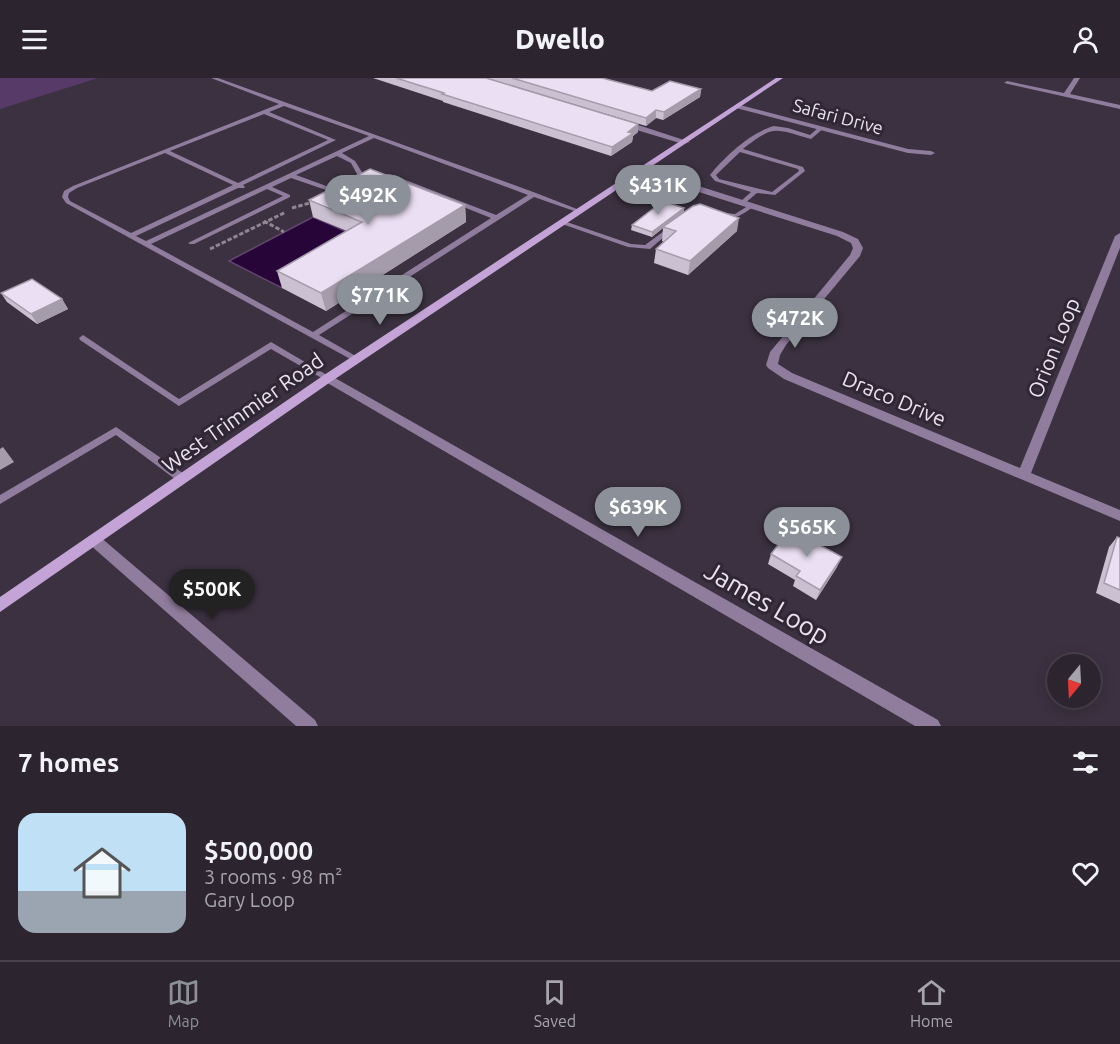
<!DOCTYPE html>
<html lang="en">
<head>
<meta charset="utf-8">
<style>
	:root { --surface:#2c2530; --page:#38313c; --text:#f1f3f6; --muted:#a6a5ab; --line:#48424c; --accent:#8c9099 }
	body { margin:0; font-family:Ubuntu,sans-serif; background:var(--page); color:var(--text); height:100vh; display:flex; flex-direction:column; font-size:22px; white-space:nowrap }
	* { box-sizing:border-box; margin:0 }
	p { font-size:20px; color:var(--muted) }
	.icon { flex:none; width:33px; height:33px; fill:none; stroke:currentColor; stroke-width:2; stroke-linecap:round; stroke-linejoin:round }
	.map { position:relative; height:648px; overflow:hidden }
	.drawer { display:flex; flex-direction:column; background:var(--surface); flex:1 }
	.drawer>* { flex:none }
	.needle { width:39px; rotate:198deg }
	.fabs { position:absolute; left:1047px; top:576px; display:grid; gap:12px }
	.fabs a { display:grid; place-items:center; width:54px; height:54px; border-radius:50%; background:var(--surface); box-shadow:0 3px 15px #0003,0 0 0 2px var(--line); font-size:30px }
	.price { position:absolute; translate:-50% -51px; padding:0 14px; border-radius:21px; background:var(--accent); color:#fff; font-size:20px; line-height:39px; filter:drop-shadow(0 2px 3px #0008) }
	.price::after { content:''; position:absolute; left:50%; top:36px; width:18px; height:14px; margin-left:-9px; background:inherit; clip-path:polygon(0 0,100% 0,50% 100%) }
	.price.current { background:#222; color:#fff }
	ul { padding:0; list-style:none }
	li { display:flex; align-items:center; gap:18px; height:150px; padding:0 18px }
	li span { display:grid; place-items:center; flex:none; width:168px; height:120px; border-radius:18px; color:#555 }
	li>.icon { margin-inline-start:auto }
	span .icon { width:72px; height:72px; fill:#fffc; stroke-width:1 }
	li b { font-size:26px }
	h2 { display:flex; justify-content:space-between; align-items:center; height:72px; padding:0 18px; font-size:26px }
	header { display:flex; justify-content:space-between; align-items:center; height:78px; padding:0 18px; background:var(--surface); font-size:27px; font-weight:800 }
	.dock { display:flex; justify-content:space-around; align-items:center; height:84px; border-top:2px solid var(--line); background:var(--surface); font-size:16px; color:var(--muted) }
	.dock a { display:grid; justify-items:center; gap:3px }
	.dock .current { color:var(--accent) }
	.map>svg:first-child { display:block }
	.green { fill:#573a67 }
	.water { fill:#280538; stroke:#62486e; stroke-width:1.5 }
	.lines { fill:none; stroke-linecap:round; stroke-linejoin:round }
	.path { stroke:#8e8692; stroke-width:3; stroke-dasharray:4.5 2; stroke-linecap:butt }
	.lane { fill:#907c9c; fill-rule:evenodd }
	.street { fill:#907c9c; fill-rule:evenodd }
	.secondary { fill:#c4a4d7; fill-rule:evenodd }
	.wall { fill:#cac0d1 }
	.shaded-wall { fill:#a49caa }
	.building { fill:#ebdff3; stroke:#a49caa; stroke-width:1.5 }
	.labels { text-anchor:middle; stroke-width:6; stroke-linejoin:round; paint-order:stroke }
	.far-street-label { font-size:18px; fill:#eae3ed; stroke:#302736 }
	.street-label { font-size:21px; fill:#eae3ed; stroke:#302736 }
	.near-street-label { font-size:26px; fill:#eae3ed; stroke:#302736 }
</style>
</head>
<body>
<header><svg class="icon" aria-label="menu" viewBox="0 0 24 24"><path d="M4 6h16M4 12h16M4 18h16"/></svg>Dwello<svg class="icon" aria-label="person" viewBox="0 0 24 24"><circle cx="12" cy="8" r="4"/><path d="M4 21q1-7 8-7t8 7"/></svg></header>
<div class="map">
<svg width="1120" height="648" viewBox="0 0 1120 648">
	<rect width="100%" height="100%" fill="#3b3140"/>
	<path class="green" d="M 0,0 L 98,0 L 0,31 Z"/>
	<path class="water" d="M 313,139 L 366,162 L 282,210 L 229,183 Z"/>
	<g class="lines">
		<path class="path" d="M 292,130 L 313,124
			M 264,143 L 284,154
			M 210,171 L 286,134"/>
		<path class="lane" d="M 211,0 L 218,0 L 536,115 L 582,133 L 579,135 L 577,134 L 534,119 L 319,257 L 361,281 L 357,284 L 354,283 L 66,125 L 62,119 L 64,113 L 73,108 L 279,26 ZM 284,28 L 369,58 L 146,163 L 136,158 L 238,110 L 244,110 L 245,109 L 243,107 L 336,62 L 269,34 ZM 264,36 L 328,62 L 238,105 L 170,73 ZM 374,60 L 528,117 L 496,137 L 390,96 L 386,96 L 386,98 L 491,140 L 313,254 L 151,166 L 267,111 L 283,118 L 188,165 L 190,166 L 194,166 L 290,119 L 290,117 L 272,109 L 291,100 L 329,113 L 343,109 L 344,108 L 341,106 L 329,109 L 296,97 L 337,78 L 351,85 L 357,96 L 353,101 L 358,102 L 363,96 L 355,83 L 342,75 ZM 165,75 L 233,107 L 131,155 L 70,123 L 68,119 L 69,115 L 77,110 Z
			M 774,48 L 788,50 L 810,57 L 819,49 L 824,50 L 811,61 C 774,51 775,46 743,71 L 803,89 L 805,93 L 775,117 L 757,115 L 744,126 L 740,126 L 740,124 L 751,114 L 715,103 L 710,97 C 724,79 751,54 774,48 ZM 740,74 L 798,91 L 799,93 L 772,114 L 719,101 L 716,97 Z
			M 751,126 L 753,127 L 753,129 C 742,137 734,143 721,137 L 724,135 L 735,136 Z
			M 561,142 L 631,166 L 645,167 L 668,150 L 670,149 L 673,151 L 650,171 L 628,169 L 559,145 L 558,144 Z
			M 83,257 L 179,321 L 271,264 L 332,300 L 328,303 L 325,302 L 271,271 L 179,328 L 80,262 L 79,260 Z
			M 116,349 L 187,398 L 188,401 L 187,404 L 179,404 L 116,357 L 0,426 L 0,417 Z"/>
		<path class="street" d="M 1074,0 L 1080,0 L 1070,16 L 1120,27 L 1120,31 L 1004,5 L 1007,3 L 1064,15 Z
			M 736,26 L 908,71 L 931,73 L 935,75 L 931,77 L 908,75 L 736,30 Z
			M 620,43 L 626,43 L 690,64 L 683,66 L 620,47 Z
			M 639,91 L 645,91 L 843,154 L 858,161 L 863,170 L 860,178 L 786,267 L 780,277 L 778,286 L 792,295 L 1020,390 L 1115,158 L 1120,155 L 1120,170 L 1031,395 L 1120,432 L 1120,443 L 784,301 L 768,290 L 766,287 L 770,274 L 850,177 L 853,170 L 851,165 L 837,158 L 639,95 Z
			M 328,296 L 938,642 L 941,648 L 915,648 L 324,303 L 322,300 Z
			M 94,456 L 99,458 L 315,642 L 318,648 L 296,648 L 89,466 L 87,462 L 89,458 Z"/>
		<path class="secondary" d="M 776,0 L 783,0 L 332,303 L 0,534 L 0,519 L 324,297 Z"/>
	</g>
	<path class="wall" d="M 373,0 L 486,0 L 638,54 L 633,58 L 632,64 L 611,78 L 443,24 L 443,23 Z
		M 487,0 L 602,0 L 652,13 L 701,11 L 700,19 L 663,42 L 656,40 L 646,48 Z
		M 309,122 L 465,127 L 466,144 L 326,233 L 282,210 L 277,193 L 347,153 L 313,139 Z
		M 684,130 L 684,134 L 737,153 L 688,197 L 654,185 L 656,171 L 664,164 L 662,163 L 663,150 L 652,159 L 631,152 L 632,147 Z
		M 1,215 L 62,221 L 68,231 L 37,246 L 7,224 Z
		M 1117,459 L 1120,460 L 1120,526 L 1096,515 L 1109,469 Z
		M 771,476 L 837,489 L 816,522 L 793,508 L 795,502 L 768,486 Z"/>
	<path class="shaded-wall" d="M 701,11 L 700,19 L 663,42 L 664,34 Z
		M 656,32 L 656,40 L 646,48 L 646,40 Z
		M 638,46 L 638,54 L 633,58 L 632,64 L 611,78 L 612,69 L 628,54 Z
		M 465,127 L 466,144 L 326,233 L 321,215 Z
		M 684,130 L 684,135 L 663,149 L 663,150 L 652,159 L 652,154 Z
		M 739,140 L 737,153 L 688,197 L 690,183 Z
		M 62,221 L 68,231 L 37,246 L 31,236 Z
		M 3,369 L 14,384 L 0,392 L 0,371 Z
		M 842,479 L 837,489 L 816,522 L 820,512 Z"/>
	<path class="building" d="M 396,0 L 486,0 L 638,46 L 628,54 L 633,55 L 612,69 L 442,16 L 444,15 Z
		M 512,0 L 602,0 L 652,13 L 670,3 L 701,11 L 664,34 L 656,32 L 646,40 Z
		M 370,91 L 465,127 L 321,215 L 277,193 L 362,144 L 309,122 Z
		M 663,123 L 684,130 L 652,154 L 632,147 Z
		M 700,126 L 739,140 L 690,183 L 656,171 L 676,153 L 663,149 L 693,128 Z
		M 32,201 L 62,221 L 31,236 L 1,215 Z
		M 790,451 L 842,479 L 820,512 L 796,498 L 800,493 L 771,476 Z
		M 1117,459 L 1120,460 L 1120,512 L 1104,505 Z"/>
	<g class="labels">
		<g class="far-street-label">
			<text transform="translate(838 39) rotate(15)" y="6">Safari Drive</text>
		</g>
		<g class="street-label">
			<text transform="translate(1054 270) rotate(-68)" y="7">Orion Loop</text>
			<text transform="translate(894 321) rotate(23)" y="7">Draco Drive</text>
			<text transform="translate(243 335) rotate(-35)" y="7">West Trimmier Road</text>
		</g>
		<g class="near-street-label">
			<text transform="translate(767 525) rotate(30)" y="9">James Loop</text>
		</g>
	</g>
</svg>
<div class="fabs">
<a><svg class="needle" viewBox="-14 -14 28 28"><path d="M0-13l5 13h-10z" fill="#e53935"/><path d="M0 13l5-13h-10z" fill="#a6a5ab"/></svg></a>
</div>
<b class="price" style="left:658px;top:138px">$431K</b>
<b class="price" style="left:368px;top:148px">$492K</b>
<b class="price" style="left:380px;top:248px">$771K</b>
<b class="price" style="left:795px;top:271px">$472K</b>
<b class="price" style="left:638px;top:460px">$639K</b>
<b class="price" style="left:807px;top:480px">$565K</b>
<b class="price current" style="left:212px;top:542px">$500K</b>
</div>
<section class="drawer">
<h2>7 homes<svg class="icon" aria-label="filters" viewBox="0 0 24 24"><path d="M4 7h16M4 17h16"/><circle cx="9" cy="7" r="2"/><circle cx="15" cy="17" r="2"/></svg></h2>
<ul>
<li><span style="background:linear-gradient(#bfe0f5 65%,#9aa5b1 0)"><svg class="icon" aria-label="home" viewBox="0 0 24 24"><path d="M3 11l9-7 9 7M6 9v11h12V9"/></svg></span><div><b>$500,000</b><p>3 rooms · 98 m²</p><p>Gary Loop</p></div><svg class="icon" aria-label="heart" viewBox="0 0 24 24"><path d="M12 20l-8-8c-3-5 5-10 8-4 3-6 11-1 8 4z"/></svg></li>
</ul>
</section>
<nav class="dock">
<a class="current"><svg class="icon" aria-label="map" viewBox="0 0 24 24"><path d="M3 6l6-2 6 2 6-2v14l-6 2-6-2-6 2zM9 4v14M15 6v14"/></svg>Map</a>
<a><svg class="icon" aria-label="saved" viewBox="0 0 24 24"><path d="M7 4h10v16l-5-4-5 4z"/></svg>Saved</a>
<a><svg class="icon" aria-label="home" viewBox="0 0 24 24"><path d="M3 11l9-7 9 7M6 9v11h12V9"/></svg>Home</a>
</nav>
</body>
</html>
